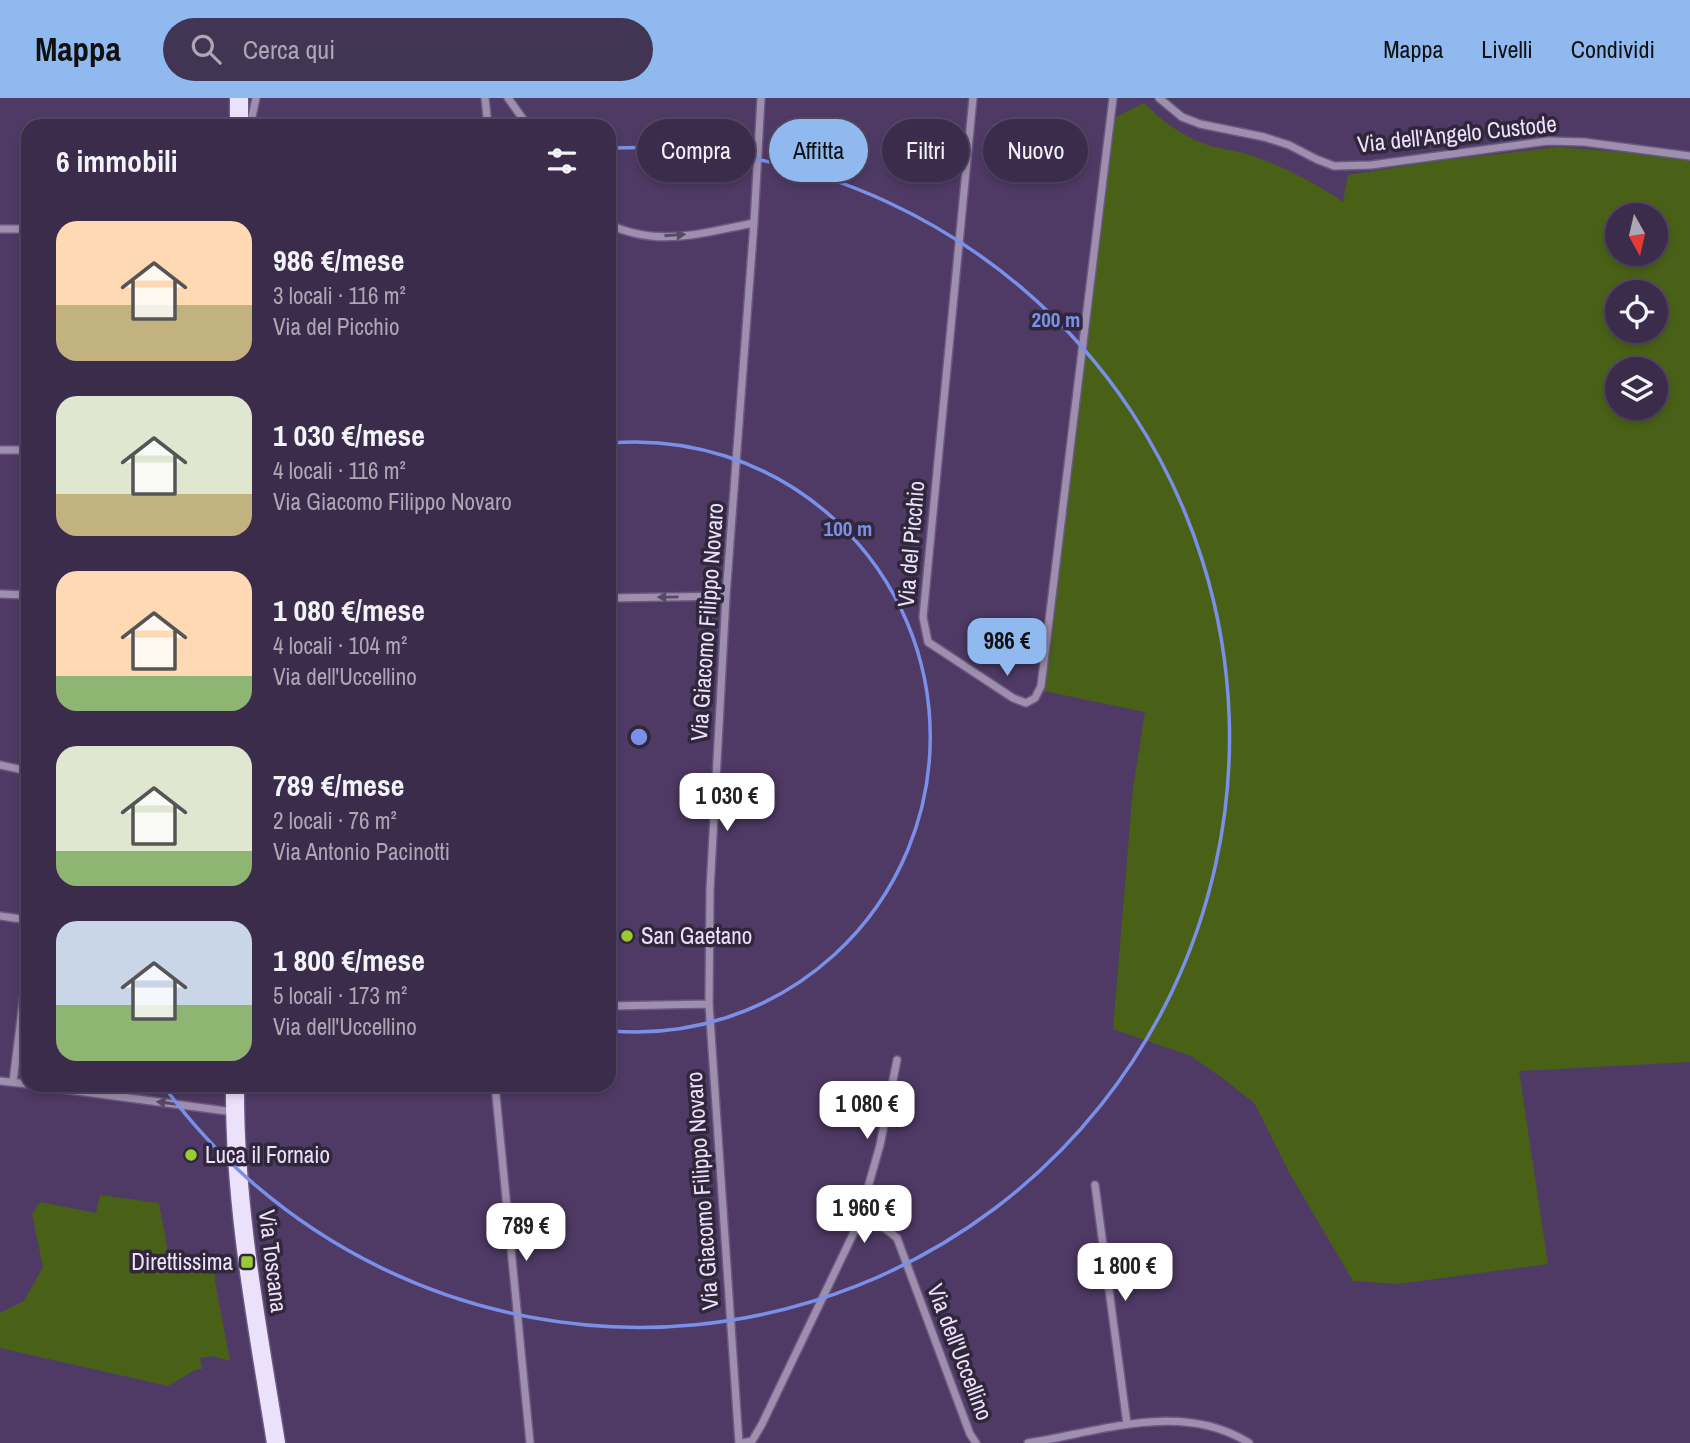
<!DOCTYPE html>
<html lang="it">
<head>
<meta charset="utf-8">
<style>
	:root { --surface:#3b2c4c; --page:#423453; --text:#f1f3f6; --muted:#aca7b5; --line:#544864; --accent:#90b9f0 }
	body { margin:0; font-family:"Archivo Narrow",sans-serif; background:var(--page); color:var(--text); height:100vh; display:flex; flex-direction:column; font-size:26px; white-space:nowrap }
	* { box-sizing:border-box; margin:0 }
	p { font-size:23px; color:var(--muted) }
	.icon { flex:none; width:38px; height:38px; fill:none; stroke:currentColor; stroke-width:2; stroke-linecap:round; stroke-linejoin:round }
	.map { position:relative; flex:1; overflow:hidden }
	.drawer { position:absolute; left:21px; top:21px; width:595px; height:973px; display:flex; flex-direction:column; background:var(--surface); border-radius:21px; box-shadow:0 4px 10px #0003,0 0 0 2px var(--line) }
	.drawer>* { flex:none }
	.hud { position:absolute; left:637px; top:21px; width:665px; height:63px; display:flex; gap:14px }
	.needle { width:46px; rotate:172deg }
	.buttons { position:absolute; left:1605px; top:105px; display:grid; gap:14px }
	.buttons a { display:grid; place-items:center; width:63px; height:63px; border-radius:50%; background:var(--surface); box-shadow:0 4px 10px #0003,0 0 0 2px var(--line); font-size:35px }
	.price { position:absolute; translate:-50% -60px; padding:0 16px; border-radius:14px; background:#fff; color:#222; font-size:23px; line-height:46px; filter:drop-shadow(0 2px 4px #0008) }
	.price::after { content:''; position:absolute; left:50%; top:42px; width:21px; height:16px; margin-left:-10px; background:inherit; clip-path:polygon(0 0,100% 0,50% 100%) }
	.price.on { background:var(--accent); color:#111 }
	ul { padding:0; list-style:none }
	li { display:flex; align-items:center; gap:21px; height:175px; padding:0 35px }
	li span { display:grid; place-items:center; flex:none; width:196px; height:140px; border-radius:21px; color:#555 }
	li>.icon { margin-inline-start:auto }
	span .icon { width:84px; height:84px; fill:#fffc; stroke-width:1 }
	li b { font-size:30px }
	h2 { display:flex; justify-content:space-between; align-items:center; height:84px; padding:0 35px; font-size:30px }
	.pill { padding:0 24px; border-radius:32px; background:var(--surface); box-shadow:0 4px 10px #0003,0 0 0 2px var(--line); font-size:24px; line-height:63px }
	.pill.on { background:var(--accent); color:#111 }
	header { display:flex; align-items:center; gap:42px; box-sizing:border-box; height:98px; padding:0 35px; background:var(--accent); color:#111 }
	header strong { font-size:33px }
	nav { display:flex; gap:38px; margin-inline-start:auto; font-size:24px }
	.search { width:490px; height:63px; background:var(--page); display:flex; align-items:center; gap:18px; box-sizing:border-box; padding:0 24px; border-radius:38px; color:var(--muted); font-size:26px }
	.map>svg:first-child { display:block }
	.green { fill:#496117; fill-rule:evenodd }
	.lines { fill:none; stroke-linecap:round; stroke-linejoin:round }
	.street-casing { stroke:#6b5880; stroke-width:10 }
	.primary-casing { stroke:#6b5880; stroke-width:21 }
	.street { stroke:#9e8fae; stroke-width:7 }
	.primary { stroke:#ece1fa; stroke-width:18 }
	.oneway { fill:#564b63 }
	.ring { fill:none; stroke:#7a90e8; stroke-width:3.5 }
	.poi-dot { fill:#9bcb32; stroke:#30273b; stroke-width:2.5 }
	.labels { text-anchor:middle; stroke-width:7; stroke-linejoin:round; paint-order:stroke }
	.street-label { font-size:23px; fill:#ece0fb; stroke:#30273b }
	.poi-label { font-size:23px; fill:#ece0fb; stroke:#30273b; text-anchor:start }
	.centre { fill:#7a90e8; stroke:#30273b; stroke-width:3.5 }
	.ring-label { font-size:21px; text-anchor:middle; font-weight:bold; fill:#7a90e8; stroke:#30273b; stroke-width:7; stroke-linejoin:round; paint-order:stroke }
</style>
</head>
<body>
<header>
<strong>Mappa</strong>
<div class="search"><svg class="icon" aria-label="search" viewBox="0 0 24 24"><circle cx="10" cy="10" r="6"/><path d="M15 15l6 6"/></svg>Cerca qui</div>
<nav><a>Mappa</a><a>Livelli</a><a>Condividi</a></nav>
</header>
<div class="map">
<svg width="1690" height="1345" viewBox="0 0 1690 1345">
	<rect width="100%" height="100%" fill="#4f3a65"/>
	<path class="green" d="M 1144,5 C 1162,23 1178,35 1202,45 C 1217,51 1235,52 1250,57 C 1284,69 1314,84 1343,104 L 1348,77 L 1436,63 L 1558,49 L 1621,54 L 1690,63 L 1690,964 L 1519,973 L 1548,1166 L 1397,1186 L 1353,1183 L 1290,1076 L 1255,1006 L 1225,982 L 1191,958 L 1113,931 L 1133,690 L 1145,614 L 1044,593 L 1114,20 ZM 1617,117 L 1656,117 L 1656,156 L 1617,156 ZM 1617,194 L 1656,194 L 1656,233 L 1617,233 ZM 1617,271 L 1656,271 L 1656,310 L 1617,310 Z
		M 100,1097 L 159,1105 L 169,1160 L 214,1164 L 215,1184 L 230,1263 L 213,1258 L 200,1260 L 202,1271 L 195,1272 L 168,1288 L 0,1250 L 0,1215 L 24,1203 L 43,1169 L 32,1116 L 40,1104 L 96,1115 Z"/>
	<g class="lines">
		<defs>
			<path id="street" d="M 485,0 L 488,28
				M 508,0 L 528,28
				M 973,0 L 923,519 L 928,544 L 1013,600 L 1026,605 L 1035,600 L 1041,588 L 1113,0
				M 1159,0 L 1182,19 L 1200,26 L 1264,39 L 1289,47 L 1316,61 L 1334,68 L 1371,67 L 1548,43 L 1584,44 L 1690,58
				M 250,28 L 256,0
				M 609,127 C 622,132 637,137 651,138 C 685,142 721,131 754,125
				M 0,131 L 28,131
				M 0,352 L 28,352
				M 0,496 L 28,497
				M 609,500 L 726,498
				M 0,667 L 28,673
				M 0,818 L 28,822
				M 609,908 L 709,906
				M 0,983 L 28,986
				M 13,984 L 28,864
				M 32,987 L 234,1014
				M 495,987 L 530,1345
				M 1095,1087 L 1127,1326
				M 857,1128 L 880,1047 L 897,962
				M 739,1345 L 709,906 L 710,792 L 726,498 L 754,125 L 761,0
				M 742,1345 L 752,1343 L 762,1326 L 857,1128 C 876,1122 882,1127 897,1140 L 970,1336 L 976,1345
				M 1028,1345 C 1100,1334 1182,1302 1249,1345"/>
			<path id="primary" d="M 239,28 L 239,0
				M 235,987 C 234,1108 257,1226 276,1345"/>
		</defs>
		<use href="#street" class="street-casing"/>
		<use href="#primary" class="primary-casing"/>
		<use href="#street" class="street"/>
		<use href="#primary" class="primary"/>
	</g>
	<defs><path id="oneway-solid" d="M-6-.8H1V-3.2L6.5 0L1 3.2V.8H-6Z" transform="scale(1.75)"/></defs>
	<g class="oneway">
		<use href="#oneway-solid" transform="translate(675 137) rotate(-4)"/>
		<use href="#oneway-solid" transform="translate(668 499) rotate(179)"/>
		<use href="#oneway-solid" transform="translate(167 1005) rotate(-172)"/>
	</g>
	<g class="ring">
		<path d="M611 345A295 295 0 1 1 611 933"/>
		<path d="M613 50A590 590 0 1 1 165 990"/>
	</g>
	<g class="poi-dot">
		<circle cx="627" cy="838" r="7"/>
		<circle cx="191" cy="1057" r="7"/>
		<rect x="240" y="1157" width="14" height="14" rx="3.5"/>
	</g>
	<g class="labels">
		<g class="street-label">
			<text transform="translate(1457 36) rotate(-6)" y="8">Via dell'Angelo Custode</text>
			<text transform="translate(911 446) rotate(-85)" y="8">Via del Picchio</text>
			<text transform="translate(707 524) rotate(-86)" y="8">Via Giacomo Filippo Novaro</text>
			<text transform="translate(702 1093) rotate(-94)" y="8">Via Giacomo Filippo Novaro</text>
			<text transform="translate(273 1163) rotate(83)" y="8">Via Toscana</text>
			<text transform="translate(960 1254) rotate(69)" y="8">Via dell'Uccellino</text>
		</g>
		<g class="poi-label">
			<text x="641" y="846">San Gaetano</text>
			<text x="205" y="1065">Luca il Fornaio</text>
			<text x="233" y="1172" text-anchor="end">Direttissima</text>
		</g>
	</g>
	<circle cx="639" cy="639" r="10" class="centre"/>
	<g class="ring-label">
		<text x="1056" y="229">200 m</text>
		<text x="848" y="438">100 m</text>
	</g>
</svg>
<div class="buttons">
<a><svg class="needle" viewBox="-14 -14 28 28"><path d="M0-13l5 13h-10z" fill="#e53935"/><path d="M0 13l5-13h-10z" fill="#aca7b5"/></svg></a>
<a><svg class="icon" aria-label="locate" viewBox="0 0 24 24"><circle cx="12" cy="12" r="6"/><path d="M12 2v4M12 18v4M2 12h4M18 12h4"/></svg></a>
<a><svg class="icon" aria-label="layers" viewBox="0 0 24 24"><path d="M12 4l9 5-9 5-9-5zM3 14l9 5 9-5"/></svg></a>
</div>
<b class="price on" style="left:1007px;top:580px">986 €</b>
<b class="price" style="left:727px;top:735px">1 030 €</b>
<b class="price" style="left:867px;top:1043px">1 080 €</b>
<b class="price" style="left:864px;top:1147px">1 960 €</b>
<b class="price" style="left:526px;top:1165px">789 €</b>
<b class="price" style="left:1125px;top:1205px">1 800 €</b>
<div class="hud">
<a class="pill">Compra</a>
<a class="pill on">Affitta</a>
<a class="pill">Filtri</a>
<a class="pill">Nuovo</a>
</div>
<section class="drawer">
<h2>6 immobili<svg class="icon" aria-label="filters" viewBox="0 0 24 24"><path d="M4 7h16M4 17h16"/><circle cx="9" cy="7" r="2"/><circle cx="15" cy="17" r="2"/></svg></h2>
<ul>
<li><span style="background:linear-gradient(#ffd9b3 60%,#c2b280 0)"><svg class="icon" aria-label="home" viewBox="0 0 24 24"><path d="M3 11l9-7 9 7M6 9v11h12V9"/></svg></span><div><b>986 €/mese</b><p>3 locali · 116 m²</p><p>Via del Picchio</p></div></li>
<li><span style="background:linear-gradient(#dfe7d0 70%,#c2b280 0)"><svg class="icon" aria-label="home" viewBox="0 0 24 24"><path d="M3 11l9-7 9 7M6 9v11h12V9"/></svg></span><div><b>1 030 €/mese</b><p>4 locali · 116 m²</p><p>Via Giacomo Filippo Novaro</p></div></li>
<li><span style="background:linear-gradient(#ffd9b3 75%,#8fb573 0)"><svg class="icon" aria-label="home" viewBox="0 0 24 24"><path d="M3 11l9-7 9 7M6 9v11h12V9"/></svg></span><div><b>1 080 €/mese</b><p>4 locali · 104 m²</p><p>Via dell'Uccellino</p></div></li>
<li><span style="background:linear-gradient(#dfe7d0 75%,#8fb573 0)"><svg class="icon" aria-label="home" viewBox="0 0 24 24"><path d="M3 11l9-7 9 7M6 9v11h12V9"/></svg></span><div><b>789 €/mese</b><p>2 locali · 76 m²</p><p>Via Antonio Pacinotti</p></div></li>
<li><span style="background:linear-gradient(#c9d6e8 60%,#8fb573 0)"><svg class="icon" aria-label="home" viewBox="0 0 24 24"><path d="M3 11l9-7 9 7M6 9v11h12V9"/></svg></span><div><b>1 800 €/mese</b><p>5 locali · 173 m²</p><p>Via dell'Uccellino</p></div></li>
</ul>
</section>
</div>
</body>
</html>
